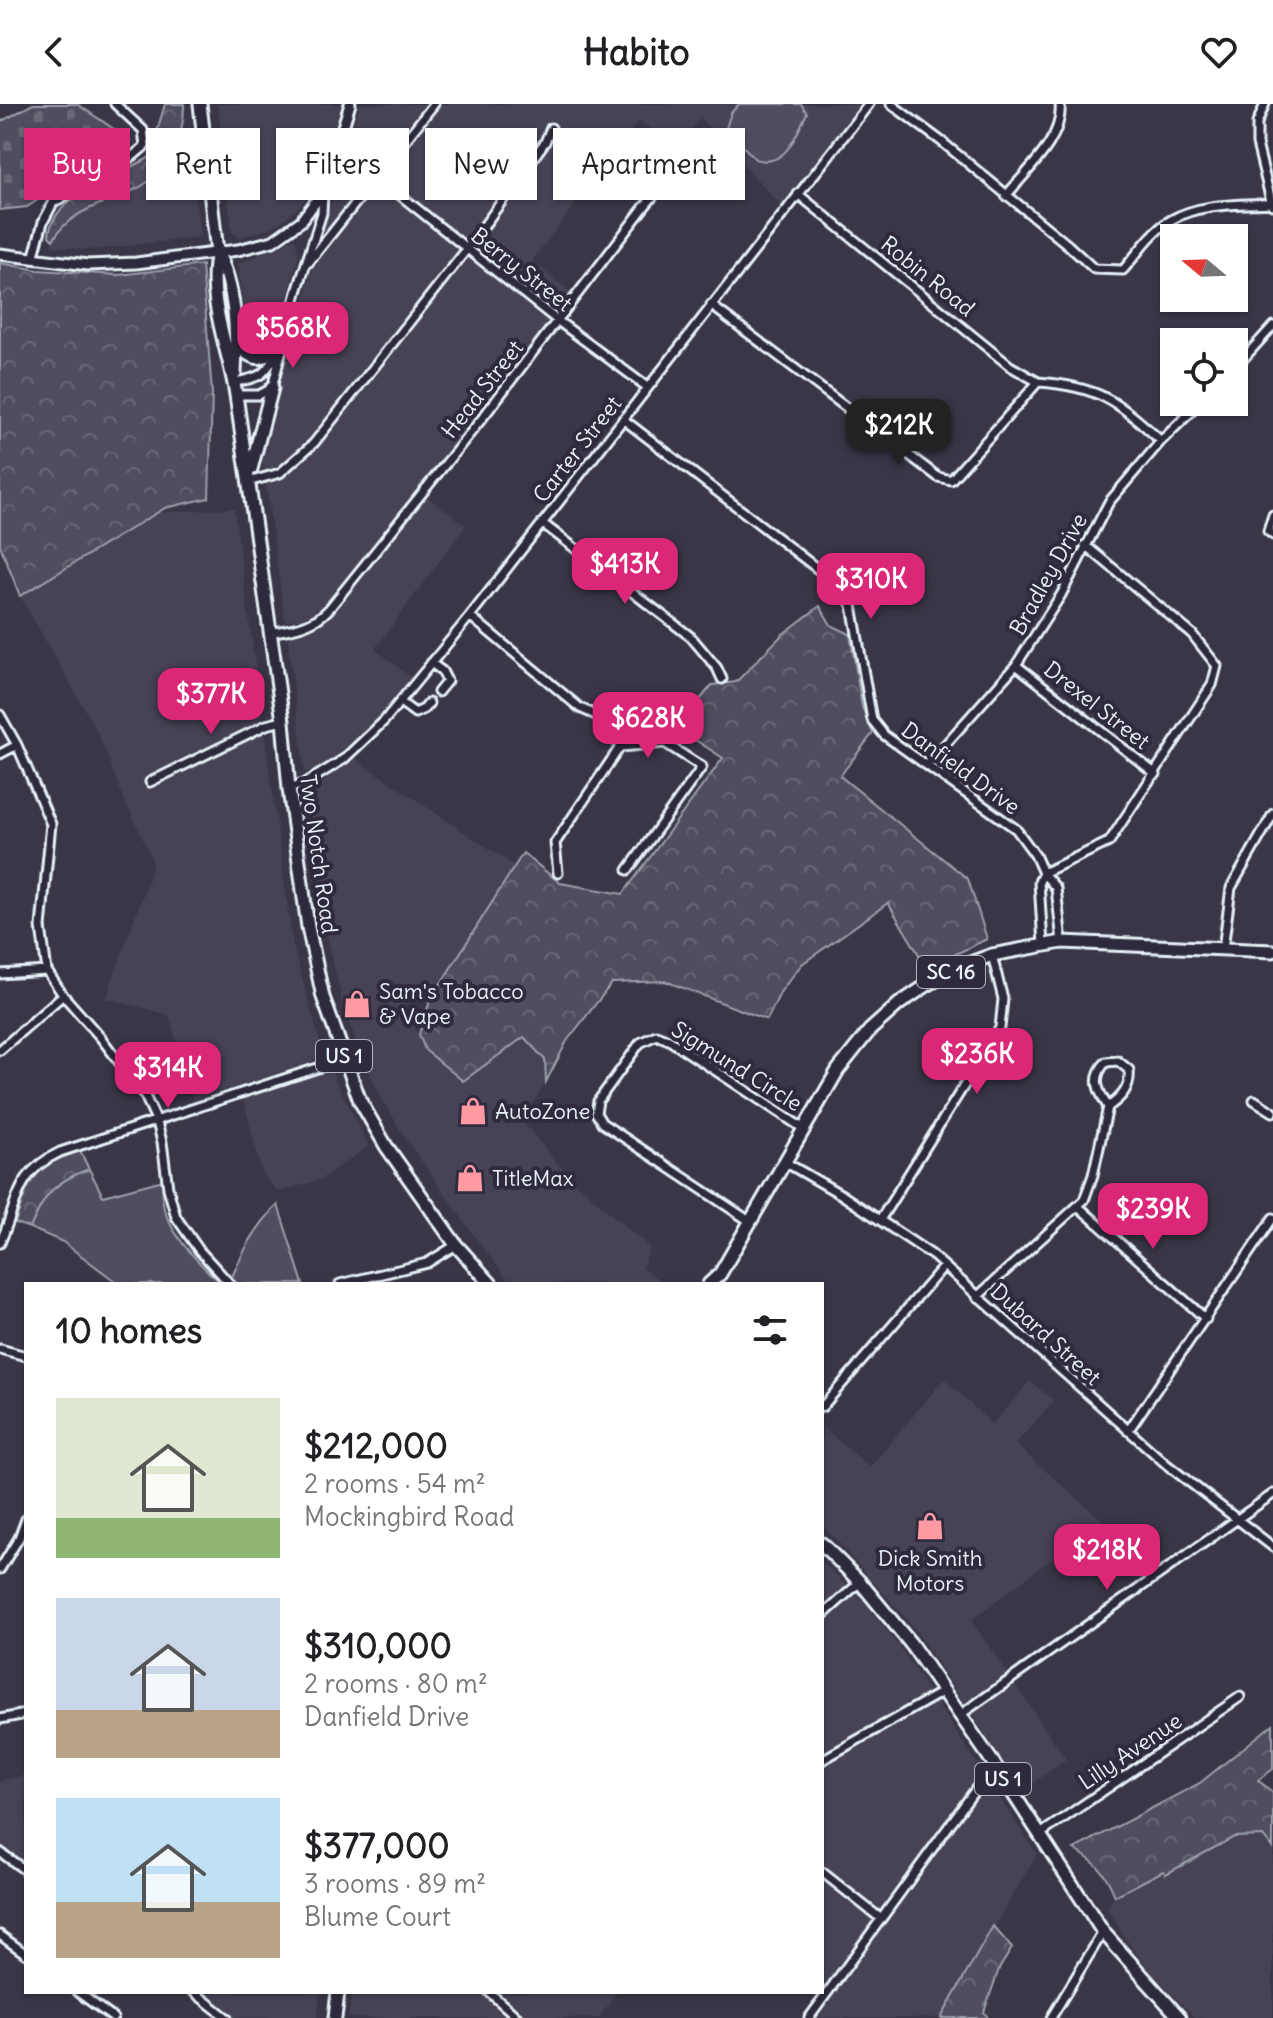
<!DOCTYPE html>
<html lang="en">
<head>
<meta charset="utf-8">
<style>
	:root { --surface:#fff; --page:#f2f2f2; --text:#202124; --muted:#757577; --accent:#db2777 }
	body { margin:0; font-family:Delius,sans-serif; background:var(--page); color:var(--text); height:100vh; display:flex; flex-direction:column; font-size:30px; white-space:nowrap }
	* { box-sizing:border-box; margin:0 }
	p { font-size:26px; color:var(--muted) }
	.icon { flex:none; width:44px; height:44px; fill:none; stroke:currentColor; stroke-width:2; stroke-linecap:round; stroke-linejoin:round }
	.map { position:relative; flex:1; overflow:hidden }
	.details { position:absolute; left:24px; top:1178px; width:800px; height:712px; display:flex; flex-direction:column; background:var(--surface); border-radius:0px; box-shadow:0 2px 6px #0004 }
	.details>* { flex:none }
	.top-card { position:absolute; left:24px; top:24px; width:800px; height:72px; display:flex; gap:16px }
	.needle { width:52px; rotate:289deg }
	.buttons { position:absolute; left:1160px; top:120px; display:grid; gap:16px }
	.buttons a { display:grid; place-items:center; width:88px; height:88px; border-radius:0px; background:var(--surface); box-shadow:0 2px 6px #0004; font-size:40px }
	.price { position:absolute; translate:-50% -68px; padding:0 18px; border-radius:16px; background:var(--accent); color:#fff; font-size:26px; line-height:52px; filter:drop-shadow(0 2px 4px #0008) }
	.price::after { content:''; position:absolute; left:50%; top:48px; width:24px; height:18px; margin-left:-12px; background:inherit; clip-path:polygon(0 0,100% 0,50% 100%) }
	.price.current { background:#222; color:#fff }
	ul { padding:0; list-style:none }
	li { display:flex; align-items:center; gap:24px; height:200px; padding:0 32px }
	li span { display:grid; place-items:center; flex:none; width:224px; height:160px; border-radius:0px; color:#555 }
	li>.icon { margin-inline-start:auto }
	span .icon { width:96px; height:96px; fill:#fffc; stroke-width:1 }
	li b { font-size:34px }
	h2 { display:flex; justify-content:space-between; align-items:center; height:96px; padding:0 32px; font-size:34px }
	.pill { padding:0 28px; border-radius:0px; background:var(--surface); box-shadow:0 2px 6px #0004; font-size:28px; line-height:72px }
	.pill.current { background:var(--accent); color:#fff }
	header { display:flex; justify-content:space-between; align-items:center; height:104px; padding:0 32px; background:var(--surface); font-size:36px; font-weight:700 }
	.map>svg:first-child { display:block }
	.built { fill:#464354 }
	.grass { fill:#504e5f; stroke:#9ca0ac; stroke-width:2 }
	.forest { fill:url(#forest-crowns); stroke:#9ca0ac; stroke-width:2 }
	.cemetery { fill:url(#cemetery-stones); stroke:#9ca0ac; stroke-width:2 }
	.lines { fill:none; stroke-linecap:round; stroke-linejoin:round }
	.minor-casing { stroke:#e8f1f8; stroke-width:13 }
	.tertiary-casing { stroke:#e8f1f8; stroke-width:15 }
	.primary-casing { stroke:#e8f1f8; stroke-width:17 }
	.minor { stroke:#2f2a3d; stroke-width:7 }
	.tertiary { stroke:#2f2a3d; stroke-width:9 }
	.primary { stroke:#2f2a3d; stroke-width:11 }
	.labels { text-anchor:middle; stroke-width:8; stroke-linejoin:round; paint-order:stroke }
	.shield { fill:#2f2a3d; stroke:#b0b5c0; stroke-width:2 }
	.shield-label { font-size:20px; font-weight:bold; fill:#e8f1f8 }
	.street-label { font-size:22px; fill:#e8f1f8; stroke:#2f2a3d }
	.poi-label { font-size:22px; fill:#e8f1f8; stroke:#2f2a3d; text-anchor:start }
</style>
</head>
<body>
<header><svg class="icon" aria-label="back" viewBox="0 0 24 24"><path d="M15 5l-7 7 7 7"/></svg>Habito<svg class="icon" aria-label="heart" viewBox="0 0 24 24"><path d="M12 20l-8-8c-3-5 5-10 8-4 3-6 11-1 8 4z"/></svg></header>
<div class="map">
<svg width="1273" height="1914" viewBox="0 0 1273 1914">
	<defs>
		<pattern id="forest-crowns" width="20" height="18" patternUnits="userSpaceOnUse" patternTransform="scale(2)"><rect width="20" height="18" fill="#504e5f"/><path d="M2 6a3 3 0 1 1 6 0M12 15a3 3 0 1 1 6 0" fill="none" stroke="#696877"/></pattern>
		<pattern id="cemetery-stones" width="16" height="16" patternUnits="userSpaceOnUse" patternTransform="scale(2)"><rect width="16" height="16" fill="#504e5f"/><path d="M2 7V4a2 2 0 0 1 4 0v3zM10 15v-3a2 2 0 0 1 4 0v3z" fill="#696877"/></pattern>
	</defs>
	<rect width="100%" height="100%" fill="#3a3648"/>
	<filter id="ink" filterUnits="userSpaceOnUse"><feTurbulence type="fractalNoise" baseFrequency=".0125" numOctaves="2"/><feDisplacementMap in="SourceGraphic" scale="16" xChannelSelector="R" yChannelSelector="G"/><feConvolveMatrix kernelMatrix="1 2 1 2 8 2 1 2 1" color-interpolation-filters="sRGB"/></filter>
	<g filter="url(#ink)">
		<path class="built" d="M 218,0 L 341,0 L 319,75 L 299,104 L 271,124 L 239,134 L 232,128 Z
			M 360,0 L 864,0 L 784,105 L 700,14 L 678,44 L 639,17 L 532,157 L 573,190 L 418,386 L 466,421 L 375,545 L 413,575 L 362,635 L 333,657 L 305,669 L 287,531 L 316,525 L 311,513 L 285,517 L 262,353 L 263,338 Z
			M 183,28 L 187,33 L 200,133 L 93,146 L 51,142 L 59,126 L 68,116 L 167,60 Z
			M 295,134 L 299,150 L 278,229 L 247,232 L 238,160 Z
			M 234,404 L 293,842 L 323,949 L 310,959 L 193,996 L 169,911 L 106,894 L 152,765 L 151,752 L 124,695 L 98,629 L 20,492 L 157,409 Z
			M 354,654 L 515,762 L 430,897 L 396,879 L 425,946 L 524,933 L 545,956 L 546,978 L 522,1017 L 570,1074 L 650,1144 L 642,1164 L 666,1180 L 511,1180 L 478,1137 L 404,1032 L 379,990 L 355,935 L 342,898 L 324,818 L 308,690 Z
			M 331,967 L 369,1042 L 320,1076 L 278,1088 L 262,1070 L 243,993 Z
			M 944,1275 L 992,1320 L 1030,1277 L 1054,1297 L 1015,1340 L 1102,1416 L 971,1516 L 1066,1655 L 1023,1687 L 915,1525 L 822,1420 L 822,1323 L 870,1363 Z
			M 822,1458 L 865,1499 L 901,1545 L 1037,1750 L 941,1914 L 819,1914 L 839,1883 L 822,1875 Z
			M 26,1671 L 26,1775 L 0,1756 L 0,1677 Z
			M 1255,1722 L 1273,1744 L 1273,1914 L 1195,1914 L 1151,1868 L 1124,1833 L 1107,1804 L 1115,1792 L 1163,1767 L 1166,1769 Z
			M 181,1888 L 321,1888 L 317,1914 L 217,1914 Z
			M 352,1888 L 480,1888 L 508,1914 L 348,1914 Z
			M 501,1888 L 617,1888 L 599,1914 L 527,1914 Z"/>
		<path class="grass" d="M 739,0 L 801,0 L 807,9 C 796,31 786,65 755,55 L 726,24 L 731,9 Z
			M 89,1065 L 103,1092 L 163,1076 C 163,1087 161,1098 165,1108 C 175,1136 200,1161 222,1180 L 119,1180 L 63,1138 L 30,1124 C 45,1090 53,1078 89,1065 Z
			M 278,1101 L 303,1180 L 236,1180 L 232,1173 C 244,1145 257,1121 278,1101 Z"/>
		<path class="forest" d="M 165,0 L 184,0 C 185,35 165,73 132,87 C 102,101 70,106 53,136 L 49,132 C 51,92 118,71 149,54 Z
			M 0,159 L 38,166 L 119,171 L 202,161 L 212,289 L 209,394 L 165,404 L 20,492 L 0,441 Z
			M 820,502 L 831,521 L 850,530 L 862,603 L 873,629 L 840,672 L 968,775 L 987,835 L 927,864 L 888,799 L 802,860 L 781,887 L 767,916 L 665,877 L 612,879 L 567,937 L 546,978 L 545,956 L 524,933 L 463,977 L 425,946 L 419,930 L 430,897 L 523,749 L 560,779 L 623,790 L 723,654 L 677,624 L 712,581 L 736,578 L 783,530 Z
			M 80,1047 L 89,1065 C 53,1078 45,1090 30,1124 L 15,1119 C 30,1073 32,1063 80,1047 Z
			M 1273,1620 L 1273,1665 L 1258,1676 L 1273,1689 L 1273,1744 L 1263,1732 L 1234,1733 L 1166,1770 L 1163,1767 L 1115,1792 C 1105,1767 1097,1759 1074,1745 L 1200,1679 Z
			M 993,1822 L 1012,1844 L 999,1865 L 984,1908 L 988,1914 L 941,1914 Z"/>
		<path class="cemetery" d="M 33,0 L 77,0 L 130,36 L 27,103 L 0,106 L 0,18 Z"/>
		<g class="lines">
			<defs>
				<path id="minor" d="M 891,0 L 941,37 L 1068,141 L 1094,165 L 1123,166 C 1137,150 1152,127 1171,116 C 1200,99 1238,101 1271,99
					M 1265,0 L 1257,19 L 1257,40 L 1272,101
					M 336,48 L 349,53 L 376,72 L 558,217 L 647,283
					M 798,90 L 1010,262 L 1038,278
					M 1006,92 C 1027,66 1064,35 1060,0
					M 33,155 L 43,118 L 53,99 L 133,52 L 145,42 L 143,26 L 115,0
					M 309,158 L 434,0
					M 711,201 L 938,373 L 951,376 L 1038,278 C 1098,282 1118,297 1161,337
					M 1234,265 L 1273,222
					M 234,278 C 262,274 266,270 279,245
					M 236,291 L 259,291 L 272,284 L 297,188 L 322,109 L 323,88
					M 623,315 L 841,483 L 852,501 L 872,616 L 884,631 L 1016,725 L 1035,751 L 1043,769 L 1056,784 L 1062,838
					M 248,378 L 280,369 L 314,339 L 467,145 L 545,38 L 551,24
					M 1273,411 L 1268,427 L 1273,431
					M 542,419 L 691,533 L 717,564 L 722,575
					M 470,512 L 580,604 L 607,616 L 620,643
					M 269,529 C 292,525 312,523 329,505 L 484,312 L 645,102 L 702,33
					M 431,559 L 442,567 L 447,577 L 438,588
					M 1016,561 L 1156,670
					M 400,598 L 415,609 L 424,605 L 429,599
					M 0,611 L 17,641 L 51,720 L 41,823 L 47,867 L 63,891 L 101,934 L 145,992 L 157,1018 L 162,1038 L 168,1084 L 176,1113 L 199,1146 L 230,1180
					M 0,650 L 17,641
					M 927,661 L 1016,561 L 1061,491 L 1109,398 L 1161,337 L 1201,298
					M 150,678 L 266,621 L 283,617
					M 289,685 L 304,680 L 344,655 L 384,617 L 470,512 L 869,0
					M 558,769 L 555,739 L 620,643 L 665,639 L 702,663 L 628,766
					M 1043,769 L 1109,738 L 1212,581 L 1217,562 L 1192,530 L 1085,441
					M 1043,769 L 1039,778 L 1043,841
					M 1223,845 L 1231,784 L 1273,710
					M 0,870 L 47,867
					M 0,946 L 63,891
					M 1254,996 L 1273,1008
					M 785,1058 L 842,1091 L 932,1151 L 1166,1360 L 1273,1443
					M 1079,1103 L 1206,1215
					M 880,1116 L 1000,924 L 1003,895 L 992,851
					M 751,1118 L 602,1019 L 596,1009 L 598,997 L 640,939 L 656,931 L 669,936 L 804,1025
					M 0,1139 C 19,1097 14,1070 60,1048 L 345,955
					M 340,1180 L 427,1159 L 456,1141
					M 977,1193 L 1084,1096 L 1093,1071 L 1108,1003 C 1098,987 1091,974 1106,958 L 1118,957 L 1129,966 C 1131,984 1121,994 1108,1003
					M 0,1245 L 26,1252
					M 822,1303 L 944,1162
					M 1128,1327 L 1273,1114
					M 0,1465 L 19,1434 L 26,1415
					M 822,1512 L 860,1478
					M 960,1611 L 1273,1390
					M 0,1615 L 26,1610
					M 822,1656 L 944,1587
					M 1039,1731 L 1240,1593
					M 0,1748 L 26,1767
					M 822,1768 L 880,1814
					M 0,1831 L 26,1850
					M 78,1888 L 113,1914
					M 194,1888 L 227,1914
					M 489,1888 L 518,1914
					M 809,1914 L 994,1660
					M 1051,1914 L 1103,1828"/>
				<path id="tertiary" d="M 0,150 L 88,161 L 136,159 L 238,146 L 273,137 L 301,117 L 323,88 L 350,0"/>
				<path id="primary" d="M 200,0 L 217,148 C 206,196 229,244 236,291 L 283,617 L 289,685 L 308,823 L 323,893 L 360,997 L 386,1042 L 456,1141 L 491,1180
					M 217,148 C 236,183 237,229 235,269
					M 237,240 C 255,260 263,256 282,240
					M 251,365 L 272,284
					M 709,1180 L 720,1170 L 838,966 L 870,926 L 899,900 L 927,881 L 957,864 L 992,851 L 1062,838 L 1273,847
					M 822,1440 L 860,1478 L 911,1540 L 994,1660 L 1103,1828 L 1180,1914
					M 335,1914 L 338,1888"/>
			</defs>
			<use href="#minor" class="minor-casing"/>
			<use href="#tertiary" class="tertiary-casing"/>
			<use href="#primary" class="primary-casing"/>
			<use href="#minor" class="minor"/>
			<use href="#tertiary" class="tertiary"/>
			<use href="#primary" class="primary"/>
		</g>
	</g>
	<defs>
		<symbol id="shop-bare" viewBox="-9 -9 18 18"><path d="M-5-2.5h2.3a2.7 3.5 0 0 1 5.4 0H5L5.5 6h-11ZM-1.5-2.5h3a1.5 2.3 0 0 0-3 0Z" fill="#ff9aa2" stroke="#2f2a3d" stroke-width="2.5" paint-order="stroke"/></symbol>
	</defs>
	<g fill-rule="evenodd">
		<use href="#shop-bare" x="337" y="880" width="40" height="40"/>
		<use href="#shop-bare" x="453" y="987" width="40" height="40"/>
		<use href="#shop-bare" x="450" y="1054" width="40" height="40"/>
		<use href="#shop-bare" x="910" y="1402" width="40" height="40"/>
	</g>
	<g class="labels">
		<g class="shield">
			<rect x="917" y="852" width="68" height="32" rx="6"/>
			<rect x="316" y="936" width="56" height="32" rx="6"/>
			<rect x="975" y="1659" width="56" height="32" rx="6"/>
		</g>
		<g class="shield-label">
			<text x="951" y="875">SC 16</text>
			<text x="344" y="959">US 1</text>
			<text x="1003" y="1682">US 1</text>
		</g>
		<g class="street-label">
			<text transform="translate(522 165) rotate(38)" y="8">Berry Street</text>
			<text transform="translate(928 172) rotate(39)" y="8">Robin Road</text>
			<text transform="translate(482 285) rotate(-52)" y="8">Head Street</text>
			<text transform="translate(577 345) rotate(-52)" y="8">Carter Street</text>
			<text transform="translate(1048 470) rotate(-61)" y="8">Bradley Drive</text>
			<text transform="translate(1097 601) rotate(38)" y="8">Drexel Street</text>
			<text transform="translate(961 664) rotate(36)" y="8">Danfield Drive</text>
			<text transform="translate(319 750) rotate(82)" y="8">Two Notch Road</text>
			<text transform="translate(737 962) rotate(32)" y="8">Sigmund Circle</text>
			<text transform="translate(1046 1230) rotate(42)" y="8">Dubard Street</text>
			<text transform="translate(1130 1647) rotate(-34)" y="8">Lilly Avenue</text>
		</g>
		<g class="poi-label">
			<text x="379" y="895">Sam's Tobacco<tspan x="379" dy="25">&amp; Vape</tspan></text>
			<text x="495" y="1015">AutoZone</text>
			<text x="492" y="1082">TitleMax</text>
			<text x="930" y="1462" text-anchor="middle">Dick Smith<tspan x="930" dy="25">Motors</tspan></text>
		</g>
	</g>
</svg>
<div class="buttons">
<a><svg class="needle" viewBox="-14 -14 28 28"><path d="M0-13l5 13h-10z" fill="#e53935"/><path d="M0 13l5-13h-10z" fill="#757577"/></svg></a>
<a><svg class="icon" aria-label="locate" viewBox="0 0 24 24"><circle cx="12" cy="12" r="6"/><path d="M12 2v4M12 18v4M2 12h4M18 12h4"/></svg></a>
</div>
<b class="price" style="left:293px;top:266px">$568K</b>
<b class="price current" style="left:899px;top:363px">$212K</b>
<b class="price" style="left:625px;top:502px">$413K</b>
<b class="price" style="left:871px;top:517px">$310K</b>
<b class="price" style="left:211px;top:632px">$377K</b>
<b class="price" style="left:648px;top:656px">$628K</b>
<b class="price" style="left:977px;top:992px">$236K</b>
<b class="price" style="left:168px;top:1006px">$314K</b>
<b class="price" style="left:1153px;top:1147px">$239K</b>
<b class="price" style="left:1107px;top:1488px">$218K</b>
<div class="top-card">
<a class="pill current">Buy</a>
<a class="pill">Rent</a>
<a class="pill">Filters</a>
<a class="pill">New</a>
<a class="pill">Apartment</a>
</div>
<section class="details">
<h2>10 homes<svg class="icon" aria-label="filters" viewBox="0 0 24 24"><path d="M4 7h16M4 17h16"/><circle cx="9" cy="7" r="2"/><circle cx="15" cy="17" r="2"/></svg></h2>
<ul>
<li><span style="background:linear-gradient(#dfe7d0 75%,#8fb573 0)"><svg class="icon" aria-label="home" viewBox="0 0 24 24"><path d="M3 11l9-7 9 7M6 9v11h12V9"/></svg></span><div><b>$212,000</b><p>2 rooms · 54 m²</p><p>Mockingbird Road</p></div></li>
<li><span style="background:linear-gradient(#c9d6e8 70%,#b9a48a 0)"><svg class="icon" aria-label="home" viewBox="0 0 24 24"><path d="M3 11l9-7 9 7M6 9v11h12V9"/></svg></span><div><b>$310,000</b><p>2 rooms · 80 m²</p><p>Danfield Drive</p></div></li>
<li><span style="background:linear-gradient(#bfe0f5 65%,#b9a48a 0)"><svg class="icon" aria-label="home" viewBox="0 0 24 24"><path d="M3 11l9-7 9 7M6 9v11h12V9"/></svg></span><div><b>$377,000</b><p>3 rooms · 89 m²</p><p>Blume Court</p></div></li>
</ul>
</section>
</div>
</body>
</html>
